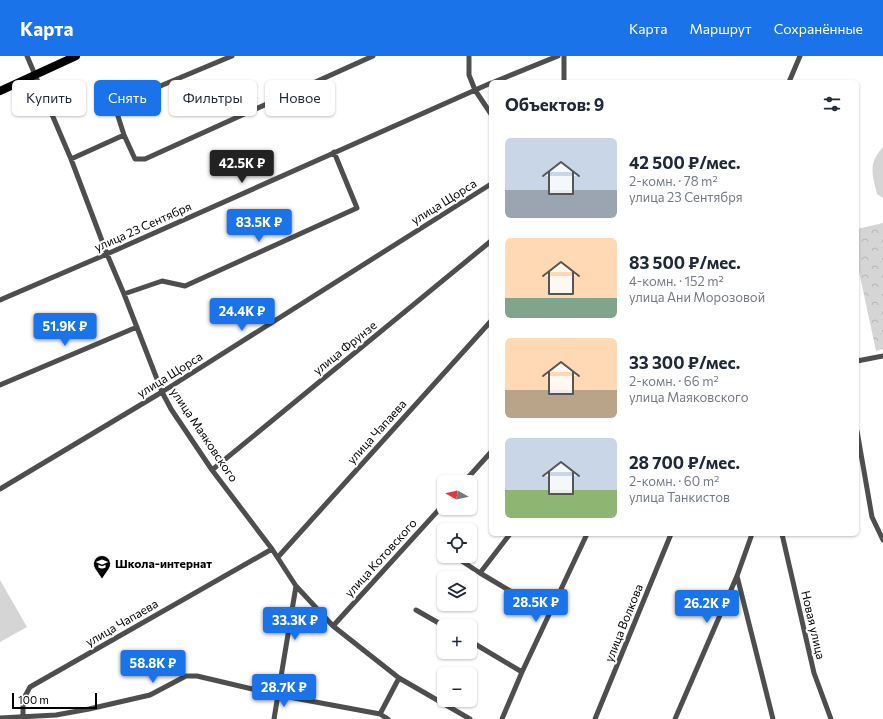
<!DOCTYPE html>
<html lang="ru">
<head>
<meta charset="utf-8">
<style>
	:root { --surface:#fff; --page:#f6f6f7; --text:#1f2937; --muted:#747a83; --accent:#1a73e8 }
	body { margin:0; font-family:Commissioner,sans-serif; background:var(--page); color:var(--text); height:100vh; display:flex; flex-direction:column; font-size:15px; white-space:nowrap }
	* { box-sizing:border-box; margin:0 }
	p { font-size:13px; color:var(--muted) }
	.icon { flex:none; width:22px; height:22px; fill:none; stroke:currentColor; stroke-width:2; stroke-linecap:round; stroke-linejoin:round }
	.map { position:relative; flex:1; overflow:hidden }
	.details { position:absolute; left:489px; top:24px; width:370px; height:456px; display:flex; flex-direction:column; background:var(--surface); border-radius:6px; box-shadow:0 1px 3px #0004 }
	.details>* { flex:none }
	.hud { position:absolute; left:12px; top:24px; width:380px; height:36px; display:flex; gap:8px }
	.needle { width:26px; rotate:278deg }
	.buttons { position:absolute; left:437px; top:419px; display:grid; gap:8px }
	.buttons a { display:grid; place-items:center; width:40px; height:40px; border-radius:6px; background:var(--surface); box-shadow:0 1px 3px #0004; font-size:20px }
	.scale { position:absolute; left:12px; bottom:10px; width:85px; box-sizing:border-box; padding-left:4px; border:2px solid #000; border-top:0; font-size:11px; line-height:14px; white-space:nowrap; color:#000; -webkit-text-stroke:3px #fff; paint-order:stroke }
	.price { position:absolute; translate:-50% -34px; padding:0 9px; border-radius:4px; background:var(--accent); color:#fff; font-size:13px; line-height:26px; filter:drop-shadow(0 1px 2px #0008) }
	.price::after { content:''; position:absolute; left:50%; top:24px; width:12px; height:9px; margin-left:-6px; background:inherit; clip-path:polygon(0 0,100% 0,50% 100%) }
	.price.selected { background:#222; color:#fff }
	ul { padding:0; list-style:none }
	li { display:flex; align-items:center; gap:12px; height:100px; padding:0 16px }
	li span { display:grid; place-items:center; flex:none; width:112px; height:80px; border-radius:6px; color:#555 }
	li>.icon { margin-inline-start:auto }
	span .icon { width:48px; height:48px; fill:#fffc; stroke-width:1 }
	li b { font-size:17px }
	h2 { display:flex; justify-content:space-between; align-items:center; height:48px; padding:0 16px; font-size:17px }
	.chip { padding:0 14px; border-radius:6px; background:var(--surface); box-shadow:0 1px 3px #0004; font-size:14px; line-height:36px }
	.chip.selected { background:var(--accent); color:#fff }
	header { display:flex; align-items:center; gap:24px; box-sizing:border-box; height:56px; padding:0 20px; background:var(--accent); color:#fff }
	header strong { font-size:19px }
	nav { display:flex; gap:22px; margin-inline-start:auto; font-size:14px }
	.map>svg:first-child { display:block }
	.forest { fill:url(#forest-crowns) }
	.pitch { fill:#d5d5d5 }
	.lines { fill:none; stroke-linecap:round; stroke-linejoin:round }
	.minor { stroke:#4e4e4e; stroke-width:5 }
	.primary { stroke:#000; stroke-width:8 }
	.labels { text-anchor:middle; stroke-width:4; stroke-linejoin:round; paint-order:stroke }
	.street-label { font-size:12px; fill:#000; stroke:#fff }
	.poi-label { font-size:12px; font-weight:bold; fill:#000; stroke:#fff; text-anchor:start }
</style>
</head>
<body>
<header>
<strong>Карта</strong>
<nav><a>Карта</a><a>Маршрут</a><a>Сохранённые</a></nav>
</header>
<div class="map">
<svg width="883" height="663" viewBox="0 0 883 663">
	<defs>
		<pattern id="forest-crowns" width="20" height="18" patternUnits="userSpaceOnUse"><rect width="20" height="18" fill="#d5d5d5"/><path d="M2 6a3 3 0 1 1 6 0M12 15a3 3 0 1 1 6 0" fill="none" stroke="#b5b5b5"/></pattern>
	</defs>
	<rect width="100%" height="100%" fill="#fff"/>
	<path class="forest" d="M 883,167 L 883,293 L 876,295 L 857,206 L 857,173 Z"/>
	<path class="pitch" d="M 883,91 L 883,142 L 877,138 C 872,117 868,108 883,91 Z
		M 0,524 L 27,571 L 0,586 Z"/>
	<g class="lines">
		<path class="minor" d="M 27,0 L 71,103 L 107,198 L 124,238 L 162,336 L 171,353 L 212,414 L 272,493 L 296,530 L 333,570 L 399,622 L 470,663
			M 232,0 L 122,46 L 116,54 L 124,79 L 135,103 L 145,103 L 373,0
			M 469,0 L 469,19 L 475,34 L 491,58
			M 494,26 L 558,0
			M 564,26 L 564,0
			M 789,26 L 800,0
			M 71,103 L 124,79
			M 124,238 L 162,225 L 185,230 L 357,152 L 334,96
			M 0,244 L 107,198 L 491,27
			M 857,305 L 883,300
			M 0,329 L 137,271
			M 857,375 L 872,461 L 883,484
			M 212,414 L 491,185
			M 464,426 L 491,396
			M 0,433 L 162,336 L 491,128
			M 510,478 L 480,517 L 549,558
			M 782,478 L 814,617 L 831,663
			M 454,500 L 480,517
			M 278,501 L 491,265
			M 737,520 L 773,663
			M 416,554 L 444,570
			M 333,570 L 444,448
			M 470,585 L 522,616
			M 380,658 L 388,663
			M 23,661 L 23,644 L 30,631 L 272,493
			M 0,662 L 56,659 L 89,653 L 150,639 L 186,620 L 197,620 L 278,639 L 380,658 L 399,622
			M 274,663 L 296,530
			M 502,663 L 522,616 L 587,478
			M 595,663 L 671,478
			M 675,663 L 737,520 L 752,478"/>
		<path class="primary" d="M 0,35 L 76,0"/>
	</g>
	<defs>
		<symbol id="school-pin" viewBox="-11 -11 22 30"><path d="M0 17L-7.5 6A9.5 9.5 0 1 1 7.5 6Z" fill="#000" stroke="#fff"/><path d="M0-5L7-2L0 1L-7-2ZM-4 1L0 2.5L4 1V4Q0 6-4 4Z" fill="#fff"/></symbol>
	</defs>
	<g fill-rule="evenodd">
		<use href="#school-pin" x="92" y="498" width="20" height="27"/>
	</g>
	<g class="labels">
		<g class="street-label">
			<text transform="translate(444 146) rotate(-32)" y="4">улица Щорса</text>
			<text transform="translate(143 171) rotate(-24)" y="4">улица 23 Сентября</text>
			<text transform="translate(345 292) rotate(-39)" y="4">улица Фрунзе</text>
			<text transform="translate(170 319) rotate(-32)" y="4">улица Щорса</text>
			<text transform="translate(377 376) rotate(-48)" y="4">улица Чапаева</text>
			<text transform="translate(204 379) rotate(56)" y="4">улица Маяковского</text>
			<text transform="translate(381 502) rotate(-48)" y="4">улица Котовского</text>
			<text transform="translate(122 567) rotate(-30)" y="4">улица Чапаева</text>
			<text transform="translate(624 567) rotate(-68)" y="4">улица Волкова</text>
			<text transform="translate(813 569) rotate(77)" y="4">Новая улица</text>
		</g>
		<g class="poi-label">
			<text x="115" y="512">Школа-интернат</text>
		</g>
	</g>
</svg>
<div class="buttons">
<a><svg class="needle" viewBox="-14 -14 28 28"><path d="M0-13l5 13h-10z" fill="#e53935"/><path d="M0 13l5-13h-10z" fill="#747a83"/></svg></a>
<a><svg class="icon" aria-label="locate" viewBox="0 0 24 24"><circle cx="12" cy="12" r="6"/><path d="M12 2v4M12 18v4M2 12h4M18 12h4"/></svg></a>
<a><svg class="icon" aria-label="layers" viewBox="0 0 24 24"><path d="M12 4l9 5-9 5-9-5zM3 14l9 5 9-5"/></svg></a>
<a>+</a>
<a>−</a>
</div>
<div class="scale">100 m</div>
<b class="price selected" style="left:242px;top:128px">42.5K ₽</b>
<b class="price" style="left:259px;top:187px">83.5K ₽</b>
<b class="price" style="left:242px;top:276px">24.4K ₽</b>
<b class="price" style="left:65px;top:291px">51.9K ₽</b>
<b class="price" style="left:536px;top:567px">28.5K ₽</b>
<b class="price" style="left:707px;top:568px">26.2K ₽</b>
<b class="price" style="left:295px;top:585px">33.3K ₽</b>
<b class="price" style="left:153px;top:628px">58.8K ₽</b>
<b class="price" style="left:284px;top:652px">28.7K ₽</b>
<div class="hud">
<a class="chip">Купить</a>
<a class="chip selected">Снять</a>
<a class="chip">Фильтры</a>
<a class="chip">Новое</a>
</div>
<section class="details">
<h2>Объектов: 9<svg class="icon" aria-label="filters" viewBox="0 0 24 24"><path d="M4 7h16M4 17h16"/><circle cx="9" cy="7" r="2"/><circle cx="15" cy="17" r="2"/></svg></h2>
<ul>
<li><span style="background:linear-gradient(#c9d6e8 65%,#9aa5b1 0)"><svg class="icon" aria-label="home" viewBox="0 0 24 24"><path d="M3 11l9-7 9 7M6 9v11h12V9"/></svg></span><div><b>42 500 ₽/мес.</b><p>2-комн. · 78 m²</p><p>улица 23 Сентября</p></div></li>
<li><span style="background:linear-gradient(#ffd9b3 75%,#7fa58c 0)"><svg class="icon" aria-label="home" viewBox="0 0 24 24"><path d="M3 11l9-7 9 7M6 9v11h12V9"/></svg></span><div><b>83 500 ₽/мес.</b><p>4-комн. · 152 m²</p><p>улица Ани Морозовой</p></div></li>
<li><span style="background:linear-gradient(#ffd9b3 65%,#b9a48a 0)"><svg class="icon" aria-label="home" viewBox="0 0 24 24"><path d="M3 11l9-7 9 7M6 9v11h12V9"/></svg></span><div><b>33 300 ₽/мес.</b><p>2-комн. · 66 m²</p><p>улица Маяковского</p></div></li>
<li><span style="background:linear-gradient(#c9d6e8 65%,#8fb573 0)"><svg class="icon" aria-label="home" viewBox="0 0 24 24"><path d="M3 11l9-7 9 7M6 9v11h12V9"/></svg></span><div><b>28 700 ₽/мес.</b><p>2-комн. · 60 m²</p><p>улица Танкистов</p></div></li>
</ul>
</section>
</div>
</body>
</html>
